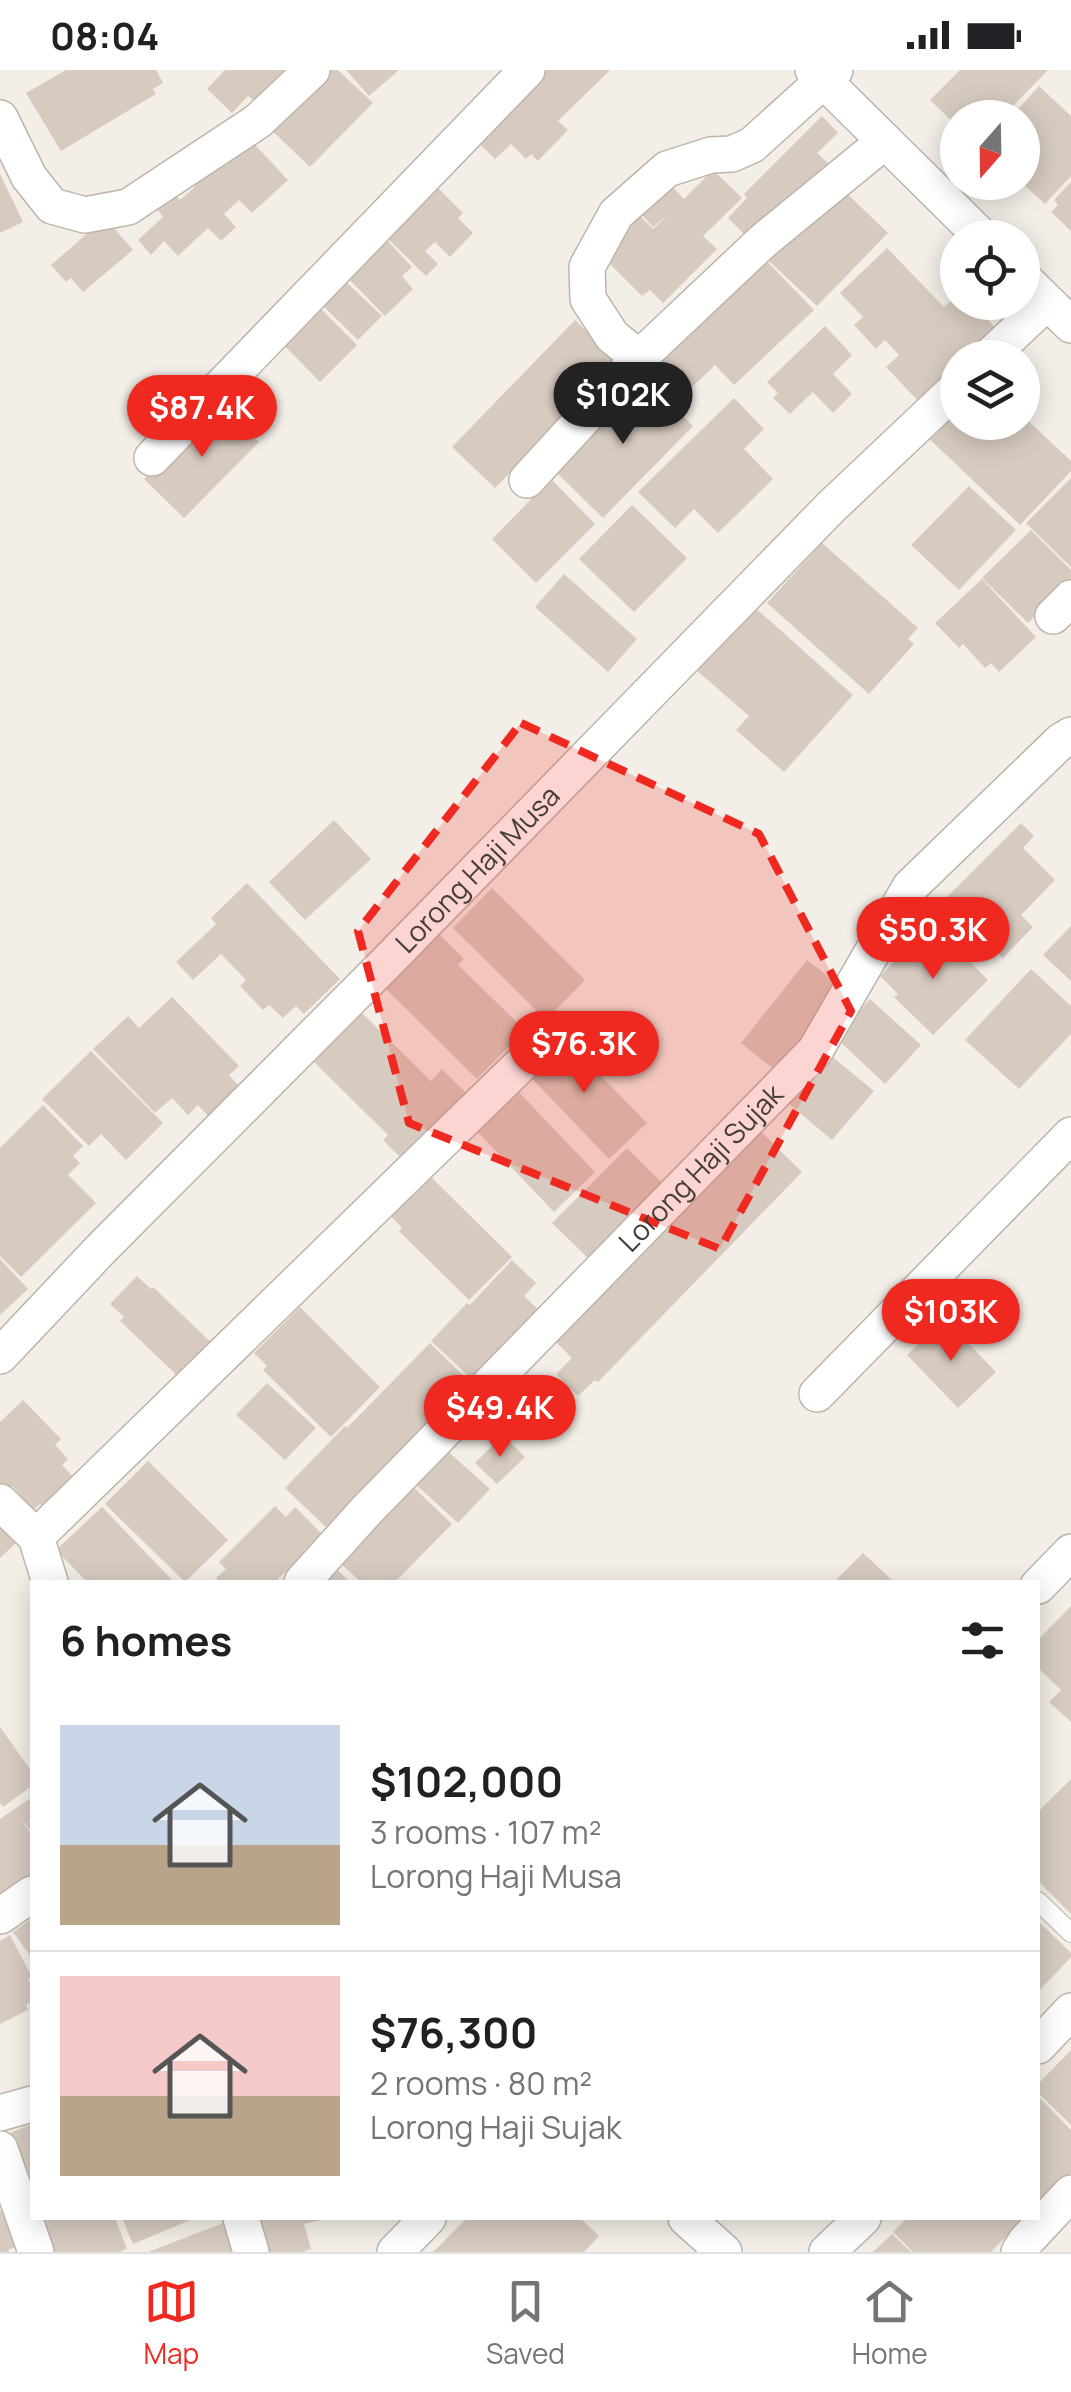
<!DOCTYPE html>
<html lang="en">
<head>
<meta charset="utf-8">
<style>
	:root { --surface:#fff; --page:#f2f2f2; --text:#202124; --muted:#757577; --line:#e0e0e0; --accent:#f02920 }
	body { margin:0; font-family:Manrope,sans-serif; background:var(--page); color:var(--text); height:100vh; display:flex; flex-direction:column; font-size:38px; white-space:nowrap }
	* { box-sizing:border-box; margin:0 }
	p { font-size:32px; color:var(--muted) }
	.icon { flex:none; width:55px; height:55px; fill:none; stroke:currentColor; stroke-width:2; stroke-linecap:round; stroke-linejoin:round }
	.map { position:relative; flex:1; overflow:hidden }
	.drawer { position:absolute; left:30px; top:1510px; width:1010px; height:640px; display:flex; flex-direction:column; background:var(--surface); border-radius:0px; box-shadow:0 5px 25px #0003 }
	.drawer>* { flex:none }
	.needle { width:65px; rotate:200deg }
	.fabs { position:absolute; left:940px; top:30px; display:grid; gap:20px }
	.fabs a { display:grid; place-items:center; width:100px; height:100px; border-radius:50%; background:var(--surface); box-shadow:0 5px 25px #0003; font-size:50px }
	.price { position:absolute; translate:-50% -85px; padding:0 22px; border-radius:35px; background:var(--accent); color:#fff; font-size:32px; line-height:65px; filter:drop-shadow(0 2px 5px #0008) }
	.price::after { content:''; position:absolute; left:50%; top:60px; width:30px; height:22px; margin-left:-15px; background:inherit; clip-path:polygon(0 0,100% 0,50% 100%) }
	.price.on { background:#222; color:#fff }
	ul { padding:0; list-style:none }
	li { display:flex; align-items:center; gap:30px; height:250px; padding:0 30px }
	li+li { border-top:2px solid var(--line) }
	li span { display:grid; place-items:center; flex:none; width:280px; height:200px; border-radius:0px; color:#555 }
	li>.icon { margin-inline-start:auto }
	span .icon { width:120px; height:120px; fill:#fffc; stroke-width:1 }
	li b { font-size:42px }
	h2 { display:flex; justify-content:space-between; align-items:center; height:120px; padding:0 30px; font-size:42px }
	.status { display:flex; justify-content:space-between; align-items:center; height:70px; padding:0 50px; background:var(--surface); direction:ltr }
	.status svg { height:28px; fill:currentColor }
	.tab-bar { display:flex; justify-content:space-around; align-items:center; height:140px; border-top:2px solid var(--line); background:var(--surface); font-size:28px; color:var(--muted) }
	.tab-bar a { display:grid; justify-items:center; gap:5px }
	.tab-bar .on { color:var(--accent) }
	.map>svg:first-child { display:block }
	.building { fill:#d7cbc0 }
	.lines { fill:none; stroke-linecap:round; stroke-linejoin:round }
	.service-casing { stroke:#beb4aa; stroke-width:20 }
	.minor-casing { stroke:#beb4aa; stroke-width:38 }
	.service { stroke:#fff; stroke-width:18 }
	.minor { stroke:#fff; stroke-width:35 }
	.marked { fill:#f02920; fill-opacity:0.2; stroke:#f02920; stroke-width:8; stroke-dasharray:20 12; stroke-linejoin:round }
	.labels { text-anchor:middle; stroke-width:8; stroke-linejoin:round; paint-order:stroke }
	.street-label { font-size:28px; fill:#453e36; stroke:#fff }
</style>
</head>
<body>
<div class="status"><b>08:04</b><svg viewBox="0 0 49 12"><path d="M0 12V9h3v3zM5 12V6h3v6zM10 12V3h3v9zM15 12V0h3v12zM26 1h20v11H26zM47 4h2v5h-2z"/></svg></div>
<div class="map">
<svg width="1071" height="2182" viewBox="0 0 1071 2182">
	<rect width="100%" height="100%" fill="#f3eee7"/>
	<path class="building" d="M 66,0 L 156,0 L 163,13 L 153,19 L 156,24 L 61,81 L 26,23 Z
		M 225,0 L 286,0 L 255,32 L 248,26 L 232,43 L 207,19 Z
		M 314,0 L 338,0 L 373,33 L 310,97 L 263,52 Z
		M 346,0 L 399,0 L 369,26 Z
		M 537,0 L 610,0 L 558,51 L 568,60 L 538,91 L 531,84 L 526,89 L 511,74 L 495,89 L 478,72 Z
		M 960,0 L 1048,0 L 1001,48 L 958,48 L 958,57 L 930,30 Z
		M 1039,16 L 1071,46 L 1071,106 L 1045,134 L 1022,113 L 1022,48 L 1010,48 Z
		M 822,46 L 838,63 L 817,83 L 831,96 L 745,165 L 728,148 L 747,128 L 744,124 Z
		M 244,63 L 288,110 L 252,143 L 239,130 L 224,144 L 236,157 L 221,171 L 208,158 L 178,186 L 164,171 L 151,185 L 138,170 L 163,147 L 158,140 L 174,124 L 180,130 L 195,117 L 191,113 Z
		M 713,100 L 742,128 L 703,166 L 717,179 L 663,233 L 650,220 L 642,226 L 601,185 L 640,146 L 653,159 L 670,143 L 653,157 L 633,135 L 664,108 L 684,129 Z
		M 0,104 L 23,152 L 0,163 Z
		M 1071,112 L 1071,161 L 1051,142 L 1058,135 L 1054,130 Z
		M 433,113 L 463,143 L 458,148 L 473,163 L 450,187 L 435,172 L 425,181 L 438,194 L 426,206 L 383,164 Z
		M 840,117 L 888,163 L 817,236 L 769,191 Z
		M 105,148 L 133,180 L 83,222 L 71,208 L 66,212 L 51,195 Z
		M 383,166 L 412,197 L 402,206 L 413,219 L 385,246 L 343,203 Z
		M 887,178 L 944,237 L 958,225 L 958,232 L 971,232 L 998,261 L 977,280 L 975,277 L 964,288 L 958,288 L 958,293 L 918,331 L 886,297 L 899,285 L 885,270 L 876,279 L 854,255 L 863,247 L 840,223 Z
		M 757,181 L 814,240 L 734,315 L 715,295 L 689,320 L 651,281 Z
		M 340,206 L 382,246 L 358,270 L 317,230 Z
		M 315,233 L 357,275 L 320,312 L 278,269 Z
		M 575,250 L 618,291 L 495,418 L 452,377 Z
		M 825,256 L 852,285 L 833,304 L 852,324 L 833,343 L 813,322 L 790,344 L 773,328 L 778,323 L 767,312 Z
		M 642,307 L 693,356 L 603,448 L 553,399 Z
		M 958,327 L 958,352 L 1022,352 L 1022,345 L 1071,391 L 1071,401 L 1020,455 L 923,363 Z
		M 734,328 L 764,359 L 744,379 L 773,409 L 718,463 L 694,439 L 675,458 L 638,422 Z
		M 219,333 L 259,372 L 184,448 L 144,409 Z
		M 1071,408 L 1071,497 L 1026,453 Z
		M 551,409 L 595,454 L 536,513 L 492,469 Z
		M 969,416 L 1016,460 L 959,520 L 911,475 Z
		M 632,435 L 687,488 L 634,542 L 579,489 Z
		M 1031,460 L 1071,500 L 1071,511 L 1028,553 L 982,508 Z
		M 822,473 L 918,558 L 908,569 L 914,574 L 869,624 L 767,533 Z
		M 564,504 L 637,569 L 608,602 L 535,537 Z
		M 982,509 L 1036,567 L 999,602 L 991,593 L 985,598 L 963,574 L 959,578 L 935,553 Z
		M 751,534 L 853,625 L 784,702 L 736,660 L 749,646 L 694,598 Z
		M 334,750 L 371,789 L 305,850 L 269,812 Z
		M 1021,753 L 1034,766 L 1023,778 L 1055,810 L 1021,845 L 1033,857 L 1003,888 L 990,875 L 978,888 L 971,881 L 967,885 L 927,847 Z
		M 247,813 L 340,909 L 304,944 L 296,936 L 283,948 L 269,935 L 263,940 L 240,916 L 246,910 L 221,884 L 193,910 L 176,892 L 216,854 L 211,848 Z
		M 492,818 L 585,910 L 546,950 L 453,858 Z
		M 1071,856 L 1071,911 L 1043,885 Z
		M 933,863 L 963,892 L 966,888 L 988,910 L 933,965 L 894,927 L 898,924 L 880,906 L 921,865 L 926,870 Z
		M 439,864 L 464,889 L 458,895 L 525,960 L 477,1009 L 386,919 Z
		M 807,890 L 843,918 L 776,1001 L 741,973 Z
		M 1031,899 L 1071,936 L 1071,964 L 1019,1019 L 965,970 Z
		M 172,927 L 239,996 L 229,1005 L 241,1018 L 209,1047 L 198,1035 L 188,1045 L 172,1028 L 155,1043 L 93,979 L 128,946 L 139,958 Z
		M 870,929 L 921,975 L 885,1014 L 835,967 Z
		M 361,942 L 431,1011 L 442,999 L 465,1022 L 401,1088 L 383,1070 L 388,1065 L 313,991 Z
		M 559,963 L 647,1053 L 609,1089 L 522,998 Z
		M 823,979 L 874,1021 L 832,1070 L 782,1028 Z
		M 91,981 L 163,1053 L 126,1090 L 101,1064 L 89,1076 L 42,1029 Z
		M 512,1015 L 595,1102 L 554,1142 L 471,1055 Z
		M 43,1035 L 83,1076 L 73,1086 L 80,1093 L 68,1105 L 96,1133 L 21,1207 L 0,1186 L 0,1078 Z
		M 756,1057 L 802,1102 L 598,1312 L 595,1310 L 578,1326 L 556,1304 L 572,1288 L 552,1268 Z
		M 627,1078 L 663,1114 L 589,1189 L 552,1153 Z
		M 429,1105 L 512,1187 L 469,1230 L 399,1161 L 402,1158 L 390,1145 Z
		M 0,1189 L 28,1219 L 0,1245 Z
		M 512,1190 L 536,1213 L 524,1226 L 543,1244 L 477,1314 L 431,1271 L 467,1233 L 470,1235 Z
		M 137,1206 L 151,1219 L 153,1217 L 217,1278 L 184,1312 L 120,1251 L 124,1247 L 110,1234 Z
		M 300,1237 L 380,1317 L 331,1367 L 263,1300 L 267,1296 L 254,1283 Z
		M 945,1249 L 996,1302 L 958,1338 L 907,1285 Z
		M 430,1273 L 474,1316 L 327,1458 L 285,1418 L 345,1356 L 347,1358 Z
		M 267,1313 L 316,1358 L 285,1390 L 236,1345 Z
		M 23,1330 L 61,1369 L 55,1375 L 68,1389 L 62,1395 L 79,1413 L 48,1442 L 40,1434 L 33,1440 L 12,1416 L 7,1421 L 0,1414 L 0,1352 Z
		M 503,1365 L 525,1387 L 497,1414 L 475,1393 Z
		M 443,1377 L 490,1419 L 458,1453 L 412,1411 Z
		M 148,1391 L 228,1470 L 185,1512 L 105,1434 Z
		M 410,1414 L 452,1454 L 395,1512 L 361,1512 L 337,1490 Z
		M 275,1436 L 286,1447 L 295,1437 L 323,1465 L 275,1512 L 220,1512 L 216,1508 L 226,1499 L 219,1492 Z
		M 102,1437 L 174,1512 L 87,1512 L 56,1480 Z
		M 0,1456 L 16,1473 L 0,1488 Z
		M 863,1483 L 894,1512 L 834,1512 Z
		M 331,1494 L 350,1512 L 313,1512 Z
		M 1071,1536 L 1071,1652 L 1049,1632 L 1061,1620 L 1038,1598 L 1038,1570 Z
		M 0,1657 L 32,1702 L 32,1716 L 3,1737 L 0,1733 Z
		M 1071,1709 L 1071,1844 L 1038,1811 L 1038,1742 Z
		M 32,1727 L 32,1762 L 20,1748 L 32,1765 L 32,1810 L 0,1826 L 0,1749 Z
		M 32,1848 L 32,1888 L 13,1862 Z
		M 1038,1851 L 1071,1883 L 1071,1887 L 1038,1922 Z
		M 10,1865 L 32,1907 L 28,1909 L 32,1917 L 32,1931 L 23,1937 L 26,1935 L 28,1940 L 0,1954 L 0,1871 Z
		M 1071,1980 L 1071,2055 L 1038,2023 L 1038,2014 Z
		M 1038,2026 L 1071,2060 L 1071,2103 L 1038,2136 Z
		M 32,2054 L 32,2130 L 7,2064 Z
		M 3,2140 L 16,2177 L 8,2180 L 9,2182 L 0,2182 L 0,2141 Z
		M 33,2148 L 115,2148 L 127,2179 L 118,2182 L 46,2182 Z
		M 122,2148 L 195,2148 L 133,2174 Z
		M 252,2148 L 324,2148 L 324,2149 L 304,2154 L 311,2179 L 302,2182 L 262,2182 Z
		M 467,2148 L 580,2148 L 599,2166 L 584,2182 L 433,2182 Z
		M 907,2148 L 1025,2148 L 991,2182 L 913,2182 L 893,2162 Z
		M 226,2152 L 238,2182 L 148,2182 Z
		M 892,2164 L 911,2182 L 873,2182 Z"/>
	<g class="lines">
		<defs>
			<path id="service" d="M 1038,1831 L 1071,1863"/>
			<g id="minor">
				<path d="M 813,0 L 983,168"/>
				<path d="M 835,0 L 752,75 L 732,84 L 711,85 L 667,99 L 616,144 L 587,197 L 588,229 L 612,266 L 639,288 L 763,171 L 885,71"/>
				<path d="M 0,48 L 29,107 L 52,136 L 85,145 L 128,137 L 258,51 L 312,0"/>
				<path d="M 1022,207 L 1071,255"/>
				<path d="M 988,288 L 1047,232"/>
				<path d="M 152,388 L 527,0"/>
				<path d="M 527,410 L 639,288"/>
				<path d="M 1053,546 L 1071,528"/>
				<path id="s1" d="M 0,1286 L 101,1179 L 386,893 L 831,437 L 958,317"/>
				<path d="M 817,1324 L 1071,1065"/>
				<path d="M 0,1432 L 36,1467 L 50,1512"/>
				<path d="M 36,1467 L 546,970"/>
				<path id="s2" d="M 302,1512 L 366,1441 L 815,981 L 910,817 L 1061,671 L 1071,665"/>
				<path d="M 1038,1516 L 1071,1482"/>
				<path d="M 0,1846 L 32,1824"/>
				<path d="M 1038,1976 L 1071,1941"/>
				<path d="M 0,2043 L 32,2034"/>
				<path d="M 0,2079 L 36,2182"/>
				<path d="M 241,2148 L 251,2182"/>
				<path d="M 686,2148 L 724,2182"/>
				<path d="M 395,2182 L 428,2148"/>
				<path d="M 827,2182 L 863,2148"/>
				<path d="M 1019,2182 L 1026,2171 L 1071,2123"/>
			</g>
		</defs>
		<use href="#service" class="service-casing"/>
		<use href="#minor" class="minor-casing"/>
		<use href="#service" class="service"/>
		<use href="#minor" class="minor"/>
	</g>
	<path class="marked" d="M 521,653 L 759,764 L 851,941 L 720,1179 L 409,1053 L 358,861 Z"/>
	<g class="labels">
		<g class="street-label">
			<text dy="10" stroke="none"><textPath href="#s1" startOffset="682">Lorong Haji Musa</textPath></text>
			<text dy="10" stroke="none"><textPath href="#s2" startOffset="575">Lorong Haji Sujak</textPath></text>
		</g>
	</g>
</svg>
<div class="fabs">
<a><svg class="needle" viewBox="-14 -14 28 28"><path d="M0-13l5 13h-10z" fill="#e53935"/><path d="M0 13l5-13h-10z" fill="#757577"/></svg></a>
<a><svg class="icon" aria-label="locate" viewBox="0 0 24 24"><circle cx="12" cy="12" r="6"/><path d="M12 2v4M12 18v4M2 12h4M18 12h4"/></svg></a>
<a><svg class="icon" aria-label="layers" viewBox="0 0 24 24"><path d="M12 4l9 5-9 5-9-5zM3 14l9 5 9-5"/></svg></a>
</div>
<b class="price on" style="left:623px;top:377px">$102K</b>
<b class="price" style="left:202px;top:390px">$87.4K</b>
<b class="price" style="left:933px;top:912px">$50.3K</b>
<b class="price" style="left:584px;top:1026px">$76.3K</b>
<b class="price" style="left:951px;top:1294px">$103K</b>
<b class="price" style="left:500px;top:1390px">$49.4K</b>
<section class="drawer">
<h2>6 homes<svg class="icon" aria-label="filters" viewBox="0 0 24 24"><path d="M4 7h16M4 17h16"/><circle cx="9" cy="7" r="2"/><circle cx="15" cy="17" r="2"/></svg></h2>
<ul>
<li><span style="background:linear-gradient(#c9d6e8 60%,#b9a48a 0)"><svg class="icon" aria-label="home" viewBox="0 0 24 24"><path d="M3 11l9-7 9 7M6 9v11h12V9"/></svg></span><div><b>$102,000</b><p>3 rooms · 107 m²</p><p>Lorong Haji Musa</p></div></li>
<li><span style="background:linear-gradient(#f6c9c9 60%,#b9a48a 0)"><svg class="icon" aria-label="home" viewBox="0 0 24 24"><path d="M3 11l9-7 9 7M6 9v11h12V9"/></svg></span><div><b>$76,300</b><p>2 rooms · 80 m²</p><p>Lorong Haji Sujak</p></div></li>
</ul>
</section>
</div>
<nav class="tab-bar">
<a class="on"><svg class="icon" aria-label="map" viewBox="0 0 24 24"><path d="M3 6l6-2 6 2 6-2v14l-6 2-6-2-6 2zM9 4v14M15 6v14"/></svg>Map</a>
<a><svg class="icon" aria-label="saved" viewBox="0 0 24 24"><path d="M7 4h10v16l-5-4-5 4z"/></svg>Saved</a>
<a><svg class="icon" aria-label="home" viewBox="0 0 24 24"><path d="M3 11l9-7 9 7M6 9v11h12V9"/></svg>Home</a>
</nav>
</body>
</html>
